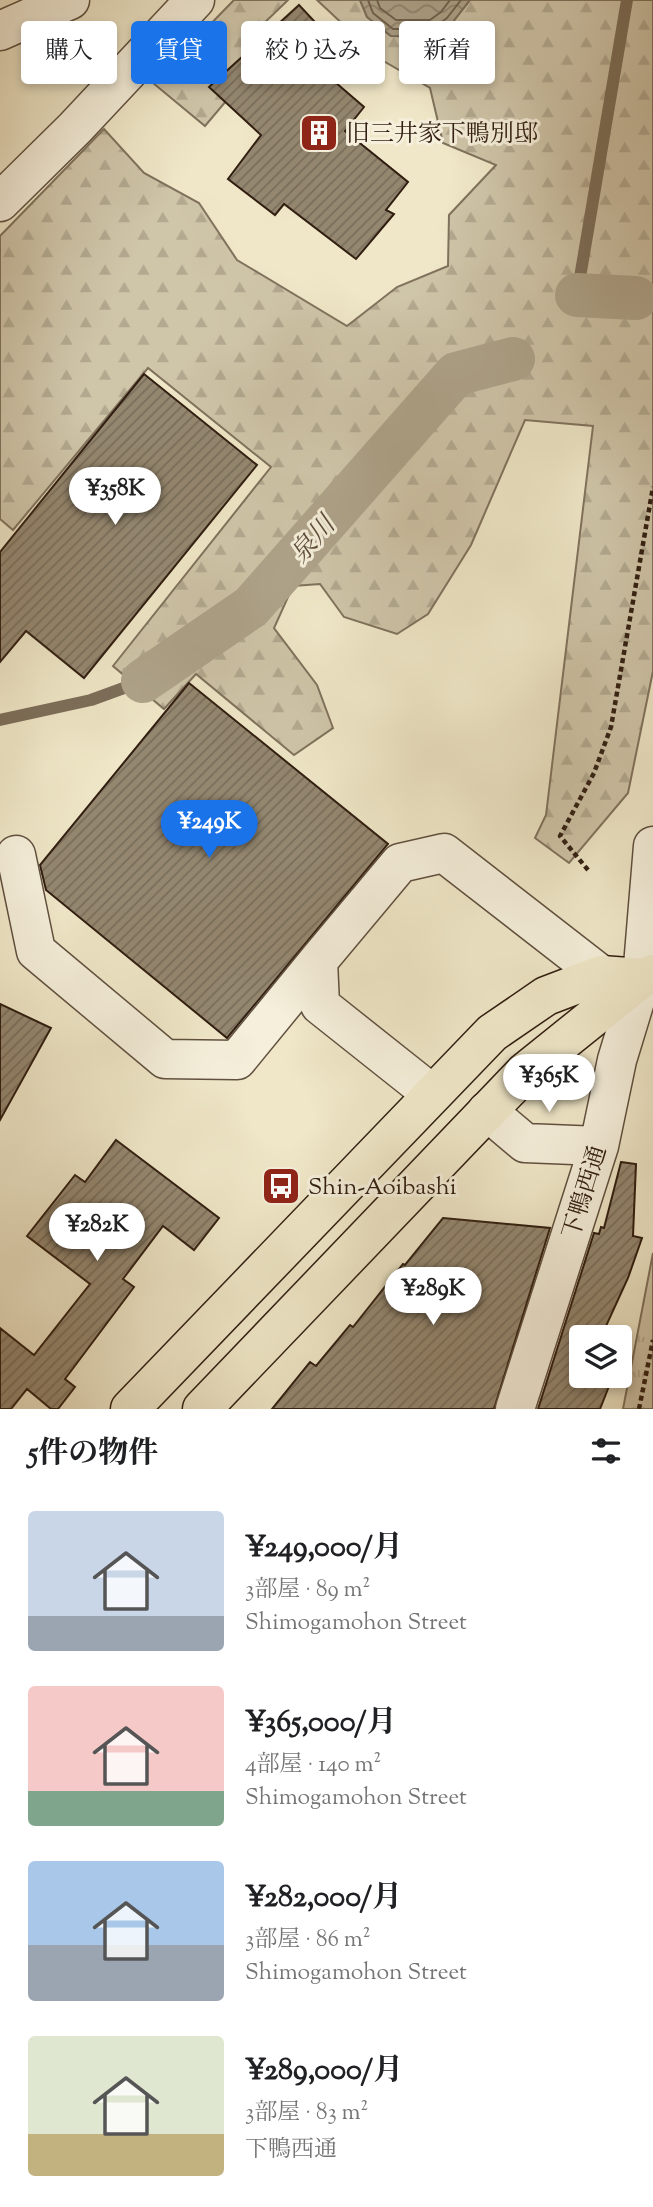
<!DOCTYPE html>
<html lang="ja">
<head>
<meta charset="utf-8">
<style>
	:root { --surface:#fff; --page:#f6f6f6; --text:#202124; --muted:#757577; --accent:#1a73e8 }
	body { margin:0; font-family:"Sorts Mill Goudy","Noto Serif JP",serif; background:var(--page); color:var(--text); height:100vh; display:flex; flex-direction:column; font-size:26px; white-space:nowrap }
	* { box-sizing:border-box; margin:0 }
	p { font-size:23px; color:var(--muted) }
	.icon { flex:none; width:38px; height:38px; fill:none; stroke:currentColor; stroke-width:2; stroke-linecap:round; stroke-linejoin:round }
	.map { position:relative; height:1409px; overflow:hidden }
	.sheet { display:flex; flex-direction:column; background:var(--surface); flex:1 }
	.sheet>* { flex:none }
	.hud { position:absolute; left:21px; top:21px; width:612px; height:63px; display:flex; gap:14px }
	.fabs { position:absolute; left:569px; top:1325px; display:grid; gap:14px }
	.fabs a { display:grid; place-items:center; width:63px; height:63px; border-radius:7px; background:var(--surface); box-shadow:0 4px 10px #0003; font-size:35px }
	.price { position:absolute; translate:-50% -60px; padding:0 16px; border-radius:24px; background:#fff; color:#222; font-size:23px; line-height:46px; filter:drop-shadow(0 2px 4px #0008) }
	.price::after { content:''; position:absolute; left:50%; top:42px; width:21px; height:16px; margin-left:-10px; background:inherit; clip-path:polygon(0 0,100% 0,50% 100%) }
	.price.selected { background:var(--accent); color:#fff }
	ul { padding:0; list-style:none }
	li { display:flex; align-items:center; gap:21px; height:175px; padding:0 28px }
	li span { display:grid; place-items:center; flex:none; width:196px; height:140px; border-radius:7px; color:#555 }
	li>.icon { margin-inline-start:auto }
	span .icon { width:84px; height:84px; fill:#fffc; stroke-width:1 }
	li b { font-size:30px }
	h2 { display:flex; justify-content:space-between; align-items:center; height:84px; padding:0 28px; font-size:30px }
	.chip { padding:0 24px; border-radius:7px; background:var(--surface); box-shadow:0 4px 10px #0003; font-size:24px; line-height:63px }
	.chip.selected { background:var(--accent); color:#fff }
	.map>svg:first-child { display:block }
	.forest { fill:url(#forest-firs); stroke:#80725d; stroke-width:2 }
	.park { fill:url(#park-tufts); stroke:#80725d; stroke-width:2 }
	.water { fill:url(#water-waves); stroke:#7c6e5a; stroke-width:2 }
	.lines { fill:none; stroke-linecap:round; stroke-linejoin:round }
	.shore { stroke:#70604e; stroke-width:2 }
	.stream { stroke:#7c6e5a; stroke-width:12 }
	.canal { stroke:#aea38a; stroke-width:44 }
	.building { fill:url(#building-hatch); stroke:#311e11; stroke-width:2 }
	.minor-casing { stroke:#60503f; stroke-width:41 }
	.major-casing { stroke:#311e11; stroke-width:41 }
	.path { stroke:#311e11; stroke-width:4.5; stroke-dasharray:5 3.5; stroke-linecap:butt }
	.minor { stroke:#f5efdb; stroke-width:38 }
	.major { stroke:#efe7c8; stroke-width:38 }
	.labels { text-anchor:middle; stroke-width:6; stroke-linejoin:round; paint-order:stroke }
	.poi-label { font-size:24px; fill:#311e11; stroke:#f5efdb; text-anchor:start }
	.street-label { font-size:24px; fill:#311e11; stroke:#f5efdb }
	.water-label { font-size:26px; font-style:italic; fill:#5d4d3b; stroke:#f5efdb }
</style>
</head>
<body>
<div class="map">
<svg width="653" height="1409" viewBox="0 0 653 1409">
	<defs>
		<pattern id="forest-firs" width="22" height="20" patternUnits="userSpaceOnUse" patternTransform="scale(1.75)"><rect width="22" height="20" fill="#cfc5a9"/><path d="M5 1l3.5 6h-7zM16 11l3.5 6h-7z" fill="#b2a990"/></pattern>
		<pattern id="park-tufts" width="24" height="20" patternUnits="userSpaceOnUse" patternTransform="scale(1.75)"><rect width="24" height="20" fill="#cfc5a9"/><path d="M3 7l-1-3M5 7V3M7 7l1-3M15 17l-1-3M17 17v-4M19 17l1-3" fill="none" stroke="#b2a990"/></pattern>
		<pattern id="water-waves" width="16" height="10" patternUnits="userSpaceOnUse" patternTransform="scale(1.75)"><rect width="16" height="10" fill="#aea38a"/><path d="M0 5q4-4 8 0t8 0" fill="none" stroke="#8e846f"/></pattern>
		<pattern id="building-hatch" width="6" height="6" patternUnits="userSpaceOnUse" patternTransform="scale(1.75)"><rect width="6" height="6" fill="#948770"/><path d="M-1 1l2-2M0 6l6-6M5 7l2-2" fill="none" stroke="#796e5b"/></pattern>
	</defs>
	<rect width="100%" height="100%" fill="#efe7c8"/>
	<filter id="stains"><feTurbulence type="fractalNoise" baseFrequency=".00286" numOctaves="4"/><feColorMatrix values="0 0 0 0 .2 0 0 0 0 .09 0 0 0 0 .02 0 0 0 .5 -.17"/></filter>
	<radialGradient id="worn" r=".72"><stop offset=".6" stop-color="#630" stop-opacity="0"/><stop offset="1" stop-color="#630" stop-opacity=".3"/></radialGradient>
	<path class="forest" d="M 234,0 L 288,0 L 259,28 L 248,75 L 205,126 L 153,83 Z
		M 317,0 L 360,0 L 367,17 L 391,36 L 409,35 L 452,23 L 470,0 L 653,0 L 653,671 L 628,793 L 569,863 L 535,838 L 546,815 L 593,426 L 525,420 L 471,545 L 428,614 L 397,634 L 344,617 L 320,584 L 293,586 L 274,628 L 317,685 L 333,728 L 294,755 L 196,674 L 164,709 L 113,666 L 271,467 L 148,368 L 13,530 L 0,519 L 0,236 L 104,129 L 144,173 L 199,203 L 237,260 L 347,326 L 397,287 L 448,266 L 449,215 L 496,165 L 443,143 L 430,88 L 380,59 Z"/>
	<path class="park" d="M 653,1253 L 653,1409 L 623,1409 Z"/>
	<path class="water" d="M 360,0 L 470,0 L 452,23 L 436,37 L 391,36 L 367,17 Z"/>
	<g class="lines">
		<path class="shore" d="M 368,0 L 373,13 L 393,29 L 432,29 L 447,18 L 461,0
			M 377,0 L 380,8 L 396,20 L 430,20 L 441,12 L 450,0"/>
		<path class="stream" d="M 577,295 L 627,0
			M 0,720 L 91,700 L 143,681"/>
		<path class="canal" d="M 577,295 L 636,298
			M 143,681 L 251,607 L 456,374 L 513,359"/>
	</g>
	<path class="building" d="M 299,5 L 328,36 L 307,58 L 364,107 L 345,131 L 408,182 L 386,210 L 394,214 L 356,259 L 284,204 L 275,215 L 228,179 L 261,135 L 209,87 Z
		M 144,374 L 257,465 L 84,678 L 26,631 L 0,662 L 0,552 Z
		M 189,683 L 388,844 L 227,1038 L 46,890 L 40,865 Z
		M 0,1004 L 51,1028 L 0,1120 Z
		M 116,1140 L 219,1218 L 194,1250 L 163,1226 L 123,1279 L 134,1287 L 65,1379 L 75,1387 L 58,1409 L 51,1409 L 27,1389 L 11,1409 L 0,1409 L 0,1328 L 34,1355 L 90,1284 L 27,1236 L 75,1175 L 85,1182 Z
		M 621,1162 L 636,1164 L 633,1236 L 642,1238 L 628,1278 L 601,1337 L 581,1337 L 581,1376 L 613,1376 L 600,1409 L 538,1409 L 594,1233 L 599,1234 L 601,1227 L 604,1228 Z
		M 443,1218 L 550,1228 L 494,1409 L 272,1409 L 310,1362 L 316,1366 L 350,1325 L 353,1327 L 403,1264 L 405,1265 Z"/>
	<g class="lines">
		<defs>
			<path id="minor" d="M 0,31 L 70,0
				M 0,202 L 75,128 L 195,0
				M 16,855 L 36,951 L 165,1059 L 237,1060 L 318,961
				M 432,1094 L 320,1005 L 318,961 L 400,863 L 444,853 L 601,975
				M 487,1111 L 525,1143 L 599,1146
				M 515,1409 L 599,1146 L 617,1060 L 642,978 L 653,846"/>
			<path id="major" d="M 130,1409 L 492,1033 L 546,996 L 601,975 L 642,978 L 653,974
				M 202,1409 L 525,1072 L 642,978"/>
		</defs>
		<use href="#minor" class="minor-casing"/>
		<use href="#major" class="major-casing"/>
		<path class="path" d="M 588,870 L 560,836 L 594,773 L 611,727 L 653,487
			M 639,1409 L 653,1340"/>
		<use href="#minor" class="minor"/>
		<use href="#major" class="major"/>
	</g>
	<defs>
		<symbol id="building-square" viewBox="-11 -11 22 22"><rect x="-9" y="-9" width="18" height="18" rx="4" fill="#8f2418" stroke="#f5efdb"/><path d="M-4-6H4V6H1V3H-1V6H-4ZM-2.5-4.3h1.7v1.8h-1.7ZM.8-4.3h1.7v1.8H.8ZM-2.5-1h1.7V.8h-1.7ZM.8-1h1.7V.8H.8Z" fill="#fff"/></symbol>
		<symbol id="bus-square" viewBox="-11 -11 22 22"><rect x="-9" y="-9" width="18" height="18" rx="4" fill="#8f2418" stroke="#f5efdb"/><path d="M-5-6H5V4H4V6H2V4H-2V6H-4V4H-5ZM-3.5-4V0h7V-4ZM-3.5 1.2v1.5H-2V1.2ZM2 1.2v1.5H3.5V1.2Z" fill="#fff"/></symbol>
	</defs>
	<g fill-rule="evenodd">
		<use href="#building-square" x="297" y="111" width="44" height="44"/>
		<use href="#bus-square" x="259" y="1164" width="44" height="44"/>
	</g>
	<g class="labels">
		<g class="poi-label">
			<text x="346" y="141">旧三井家下鴨別邸</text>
			<text x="308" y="1194">Shin-Aoibashi</text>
		</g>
		<g class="street-label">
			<text transform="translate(584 1192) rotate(-73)" y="8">下鴨西通</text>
		</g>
		<g class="water-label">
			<text transform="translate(312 539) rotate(-49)" y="9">泉川</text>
		</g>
	</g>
	<rect width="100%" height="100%" filter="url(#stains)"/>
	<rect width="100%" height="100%" fill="url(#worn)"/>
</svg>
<div class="fabs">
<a><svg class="icon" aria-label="layers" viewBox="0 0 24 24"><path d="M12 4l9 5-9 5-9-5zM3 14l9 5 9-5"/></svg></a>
</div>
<b class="price" style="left:115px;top:527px">¥358K</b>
<b class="price selected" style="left:209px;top:860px">¥249K</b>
<b class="price" style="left:549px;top:1114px">¥365K</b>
<b class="price" style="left:97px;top:1263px">¥282K</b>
<b class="price" style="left:433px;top:1327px">¥289K</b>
<div class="hud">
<a class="chip">購入</a>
<a class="chip selected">賃貸</a>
<a class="chip">絞り込み</a>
<a class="chip">新着</a>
</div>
</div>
<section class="sheet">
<h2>5件の物件<svg class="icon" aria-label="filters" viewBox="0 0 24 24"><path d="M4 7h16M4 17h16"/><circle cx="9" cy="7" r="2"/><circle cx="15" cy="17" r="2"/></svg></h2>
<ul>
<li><span style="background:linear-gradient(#c9d6e8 75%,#9aa5b1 0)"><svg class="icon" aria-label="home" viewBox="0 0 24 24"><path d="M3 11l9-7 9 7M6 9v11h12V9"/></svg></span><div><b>¥249,000/月</b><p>3部屋 · 89 m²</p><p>Shimogamohon Street</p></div></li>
<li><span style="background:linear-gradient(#f6c9c9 75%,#7fa58c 0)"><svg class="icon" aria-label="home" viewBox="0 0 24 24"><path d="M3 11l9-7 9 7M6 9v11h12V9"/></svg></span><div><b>¥365,000/月</b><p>4部屋 · 140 m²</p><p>Shimogamohon Street</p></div></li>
<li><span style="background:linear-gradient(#a9c7e8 60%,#9aa5b1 0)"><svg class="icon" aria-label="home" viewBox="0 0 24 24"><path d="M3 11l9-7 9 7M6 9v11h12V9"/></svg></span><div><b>¥282,000/月</b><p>3部屋 · 86 m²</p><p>Shimogamohon Street</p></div></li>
<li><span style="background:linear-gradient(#dfe7d0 70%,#c2b280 0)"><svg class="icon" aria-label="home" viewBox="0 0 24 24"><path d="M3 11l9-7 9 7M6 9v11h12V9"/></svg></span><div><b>¥289,000/月</b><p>3部屋 · 83 m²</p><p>下鴨西通</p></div></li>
</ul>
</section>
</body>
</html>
